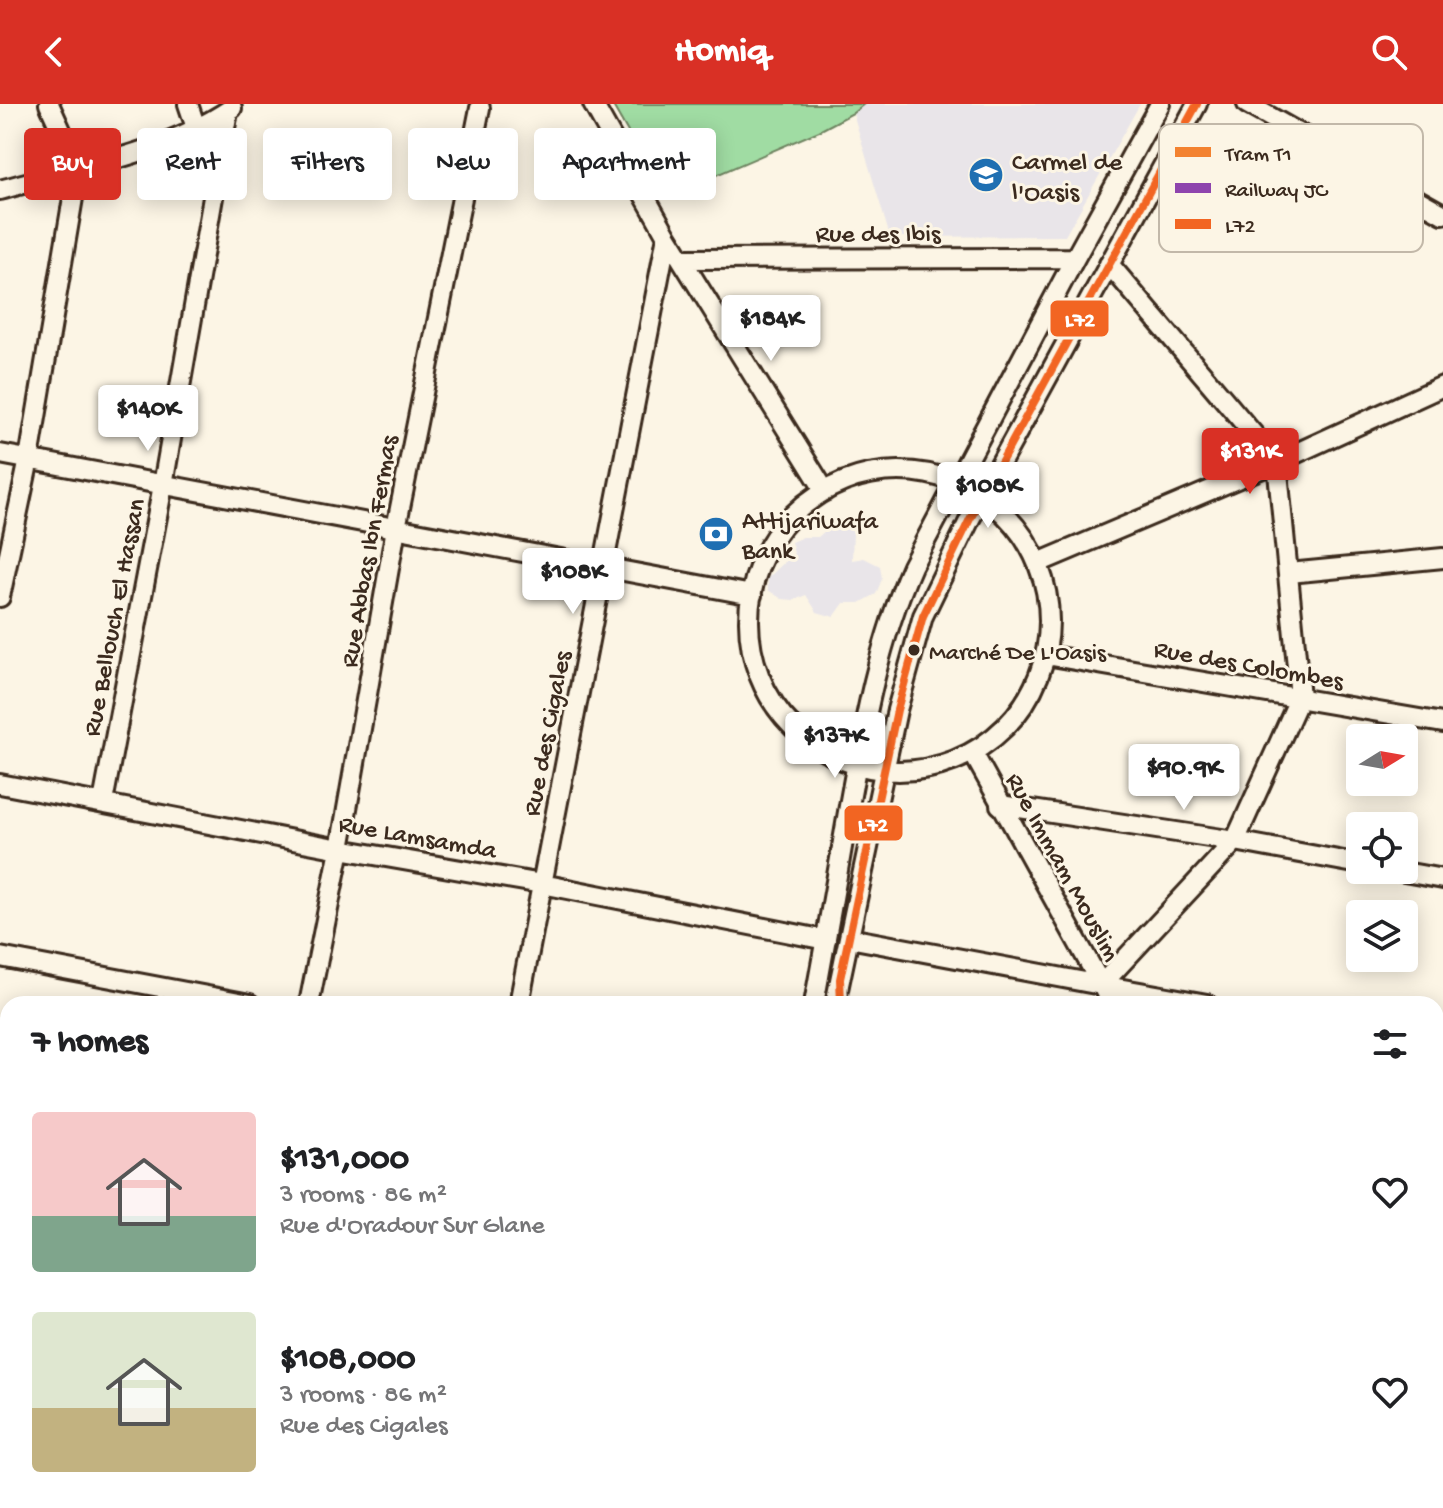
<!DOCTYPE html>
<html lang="en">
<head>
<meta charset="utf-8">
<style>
	:root { --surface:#fff; --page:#f6f6f6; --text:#202124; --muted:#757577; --accent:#d93025 }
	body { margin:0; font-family:"Gochi Hand",sans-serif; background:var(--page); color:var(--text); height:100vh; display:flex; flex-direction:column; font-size:30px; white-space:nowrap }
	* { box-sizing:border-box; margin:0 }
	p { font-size:26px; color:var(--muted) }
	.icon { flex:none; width:44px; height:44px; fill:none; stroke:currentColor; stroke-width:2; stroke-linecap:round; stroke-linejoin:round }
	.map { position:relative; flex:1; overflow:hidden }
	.details { position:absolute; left:0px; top:892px; width:1444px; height:512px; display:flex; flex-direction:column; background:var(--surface); border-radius:24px 24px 0 0; box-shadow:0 4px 20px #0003 }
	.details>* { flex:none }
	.banner { position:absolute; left:24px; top:24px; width:800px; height:72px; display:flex; gap:16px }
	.needle { width:52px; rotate:79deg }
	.buttons { position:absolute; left:1346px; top:620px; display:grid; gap:16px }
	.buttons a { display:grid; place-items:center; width:72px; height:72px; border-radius:8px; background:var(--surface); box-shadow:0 4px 20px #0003; font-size:40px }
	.price { position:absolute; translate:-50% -68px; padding:0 18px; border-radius:8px; background:#fff; color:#222; font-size:26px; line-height:52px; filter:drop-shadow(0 2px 4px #0008) }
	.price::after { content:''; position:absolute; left:50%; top:48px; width:24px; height:18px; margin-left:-12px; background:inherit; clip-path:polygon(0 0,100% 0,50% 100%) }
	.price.on { background:var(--accent); color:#fff }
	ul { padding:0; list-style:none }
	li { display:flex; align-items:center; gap:24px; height:200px; padding:0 32px }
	li span { display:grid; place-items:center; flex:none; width:224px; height:160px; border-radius:8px; color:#555 }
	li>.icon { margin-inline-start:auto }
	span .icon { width:96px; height:96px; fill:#fffc; stroke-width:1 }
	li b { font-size:34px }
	h2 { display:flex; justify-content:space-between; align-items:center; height:96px; padding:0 32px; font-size:34px }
	.pill { padding:0 28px; border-radius:8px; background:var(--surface); box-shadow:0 4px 20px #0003; font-size:28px; line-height:72px }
	.pill.on { background:var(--accent); color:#fff }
	header { display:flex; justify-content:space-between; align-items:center; height:104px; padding:0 32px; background:var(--accent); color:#fff; font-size:36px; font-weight:700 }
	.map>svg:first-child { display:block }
	.built { fill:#e9e5e9 }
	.grass { fill:#a0dca3; stroke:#6e8360; stroke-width:2 }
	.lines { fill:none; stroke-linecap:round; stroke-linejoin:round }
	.minor-tunnel { stroke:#d5ccbd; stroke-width:18; stroke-dasharray:18 9; stroke-linecap:butt }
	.minor-casing { stroke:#3b2a1e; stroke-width:24 }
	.major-casing { stroke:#3b2a1e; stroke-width:30 }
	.highway-casing { stroke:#3b2a1e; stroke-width:34 }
	.minor { stroke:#fcf5e5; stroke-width:18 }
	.major { stroke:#fedf80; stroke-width:24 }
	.highway { stroke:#fedf80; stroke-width:28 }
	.bus-1-casing { stroke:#fcf5e5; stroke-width:14 }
	.bus-1 { stroke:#f26522; stroke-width:8 }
	.rail-1-casing { stroke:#fcf5e5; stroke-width:16 }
	.rail-1 { stroke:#8e44ad; stroke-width:10 }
	.tram-1-casing { stroke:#fcf5e5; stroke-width:14 }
	.tram-1 { stroke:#f38230; stroke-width:8 }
	.bus-dot { fill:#3b2a1e; stroke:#fcf5e5; stroke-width:3 }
	.labels { text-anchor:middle; stroke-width:6; stroke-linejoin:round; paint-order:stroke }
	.bus-label { font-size:24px; fill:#3b2a1e; stroke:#fcf5e5; text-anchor:start }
	.poi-label { font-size:26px; fill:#3b2a1e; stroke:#fcf5e5; text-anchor:start }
	.street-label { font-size:26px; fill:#3b2a1e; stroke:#fcf5e5 }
	.key { fill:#fcf5e5; stroke:#c2b8a9; stroke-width:2 }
	.key-label { font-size:22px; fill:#3b2a1e }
	.line-badge { stroke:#fcf5e5; stroke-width:3 }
	.badge-label { font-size:22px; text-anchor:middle; font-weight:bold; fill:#fff }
</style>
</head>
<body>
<header><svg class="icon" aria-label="back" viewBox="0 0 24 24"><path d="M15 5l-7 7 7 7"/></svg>Homiq<svg class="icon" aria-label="search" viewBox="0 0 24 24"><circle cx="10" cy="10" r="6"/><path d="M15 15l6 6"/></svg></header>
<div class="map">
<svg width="1443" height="1404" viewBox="0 0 1443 1404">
	<rect width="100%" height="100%" fill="#fcf5e5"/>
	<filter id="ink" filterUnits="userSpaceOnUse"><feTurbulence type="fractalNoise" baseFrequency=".0125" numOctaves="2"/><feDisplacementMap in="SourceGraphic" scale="16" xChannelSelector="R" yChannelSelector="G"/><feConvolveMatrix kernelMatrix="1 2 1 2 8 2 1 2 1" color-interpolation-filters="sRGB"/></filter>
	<g filter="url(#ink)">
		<path class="built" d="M 864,0 L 1140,0 L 1065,132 L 890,133 L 853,9 Z
			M 838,416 L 853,428 L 852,456 L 864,454 L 880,462 L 882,475 L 876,490 L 860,499 L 844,499 L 834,513 L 817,508 L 806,491 L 794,496 L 782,495 L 768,486 L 768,474 L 794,449 L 791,438 L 803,433 L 818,433 Z"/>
		<path class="grass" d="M 612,0 L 864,0 L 853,9 L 819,27 L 665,93 Z"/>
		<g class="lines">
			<path class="minor-tunnel" d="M 721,1404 L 723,1396
				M 742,1404 L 743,1396"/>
			<defs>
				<path id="minor" d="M 188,0 L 197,27
					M 593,0 L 667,132 L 825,387
					M 1247,0 L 1443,110
					M 0,86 C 78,64 164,50 232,4
					M 681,155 L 1075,154
					M 0,350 L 752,491
					M749 517a150 150 0 1 1 300 0a150 150 0 1 1-300 0Z
					M 1038,459 L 1277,358 L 1443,282
					M 1289,469 L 1443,454
					M 0,493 L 29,355 L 78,64 L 49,0
					M 1046,551 L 1443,619
					M 973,649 L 1112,900
					M 0,680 L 340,745 L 542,780 L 826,836
					M 103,698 L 163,381 L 228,7
					M 1000,701 L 1235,737 L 1360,760
					M 1393,766 L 1443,775
					M 849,834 L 1101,881 L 1235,737 L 1300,593 L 1277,358 L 1109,160
					M 0,853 L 250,900
					M 1101,881 L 1207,900
					M 309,900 L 340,745 L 396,424 L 480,4
					M 519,900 L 667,132
					M 814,900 C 826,834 838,768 849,702 C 864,619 878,539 912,462 L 1075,154 L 1160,0
					M 835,900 L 897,606 L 923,512 L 970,415 L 1197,0
					M 1436,941 L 1443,942
					M 1436,1114 L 1443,1116
					M 1400,1396 L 1405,1404"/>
				<path id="major" d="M 0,1115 L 8,1117
					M 0,1333 L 8,1334
					M 0,1369 L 8,1370
					M 219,1396 L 279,1404
					M 521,1396 L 583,1404
					M 1204,1396 L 1264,1404"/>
				<path id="highway" d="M 66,1404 L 84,1396"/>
			</defs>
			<use href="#minor" class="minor-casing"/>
			<use href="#major" class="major-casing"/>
			<use href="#highway" class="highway-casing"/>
			<use href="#minor" class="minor"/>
			<use href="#major" class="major"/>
			<use href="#highway" class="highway"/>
			<defs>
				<path id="bus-1" d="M 841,900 L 840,875 L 897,606 L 923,512 L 970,415 L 1197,0
					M 1204,1396 L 1264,1404"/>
			</defs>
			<use href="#bus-1" class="bus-1-casing"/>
			<use href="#bus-1" class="bus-1"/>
			<defs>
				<path id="rail-1" d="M 887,1396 L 951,1404"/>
			</defs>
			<use href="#rail-1" class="rail-1-casing"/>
			<use href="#rail-1" class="rail-1"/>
			<defs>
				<path id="tram-1" d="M 291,1396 L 351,1404
					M 388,1396 L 449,1404"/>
			</defs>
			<use href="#tram-1" class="tram-1-casing"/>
			<use href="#tram-1" class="tram-1"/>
		</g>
	</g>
	<defs>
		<symbol id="school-disc" viewBox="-11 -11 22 22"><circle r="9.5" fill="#1f6fb2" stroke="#fcf5e5"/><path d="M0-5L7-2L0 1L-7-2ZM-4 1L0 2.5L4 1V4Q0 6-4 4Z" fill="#fff"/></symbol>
		<symbol id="bank-disc" viewBox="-11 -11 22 22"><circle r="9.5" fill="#1f6fb2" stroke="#fcf5e5"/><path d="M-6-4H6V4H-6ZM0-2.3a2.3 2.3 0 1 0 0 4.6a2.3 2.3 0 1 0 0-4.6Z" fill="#fff"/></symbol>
	</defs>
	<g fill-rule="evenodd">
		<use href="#school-disc" x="966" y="51" width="40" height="40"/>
		<use href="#bank-disc" x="696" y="410" width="40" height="40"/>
	</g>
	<circle class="bus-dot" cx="914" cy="546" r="7"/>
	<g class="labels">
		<g class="bus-label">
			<text x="929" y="555">Marché De L'Oasis</text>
		</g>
		<g class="poi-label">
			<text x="1012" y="65">Carmel de<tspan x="1012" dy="30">l'Oasis</tspan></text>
			<text x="742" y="424">Attijariwafa<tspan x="742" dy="30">Bank</tspan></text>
		</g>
		<g class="street-label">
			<text x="878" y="137">Rue des Ibis</text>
			<text transform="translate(367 447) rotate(-80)" y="9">Rue Abbas Ibn Fermas</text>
			<text transform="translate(112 513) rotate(-79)" y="9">Rue Bellouch El Hassan</text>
			<text transform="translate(1249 559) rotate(10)" y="9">Rue des Colombes</text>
			<text transform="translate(545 629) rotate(-79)" y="9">Rue des Cigales</text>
			<text transform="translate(418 731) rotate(10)" y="9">Rue Lamsamda</text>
			<text transform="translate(1065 762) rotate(61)" y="9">Rue Immam Mouslim</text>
		</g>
	</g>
	<rect x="1159" y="20" width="264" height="128" rx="12" class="key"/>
	<rect x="1175" y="43" width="36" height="10" fill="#f38230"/>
	<rect x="1175" y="79" width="36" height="10" fill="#8e44ad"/>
	<rect x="1175" y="115" width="36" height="10" fill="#f26522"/>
	<g class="key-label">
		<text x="1225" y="56">Tram T1</text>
		<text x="1225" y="92">Railway JC</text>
		<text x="1225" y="128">L72</text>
	</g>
	<g class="line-badge">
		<rect x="1049" y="195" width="61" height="39" rx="8" fill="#f26522"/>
		<rect x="843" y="700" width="61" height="38" rx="8" fill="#f26522"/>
	</g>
	<g class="badge-label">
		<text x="1080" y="222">L72</text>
		<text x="873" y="727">L72</text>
	</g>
</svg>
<div class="buttons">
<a><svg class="needle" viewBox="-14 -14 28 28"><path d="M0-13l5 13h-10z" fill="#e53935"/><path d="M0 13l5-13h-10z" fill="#757577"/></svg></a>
<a><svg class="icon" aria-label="locate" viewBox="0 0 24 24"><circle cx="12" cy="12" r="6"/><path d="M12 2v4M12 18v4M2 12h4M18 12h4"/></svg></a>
<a><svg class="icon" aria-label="layers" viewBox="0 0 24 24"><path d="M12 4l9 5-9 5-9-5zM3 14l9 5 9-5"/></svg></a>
</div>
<b class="price" style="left:771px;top:259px">$184K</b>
<b class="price" style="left:148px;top:349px">$140K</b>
<b class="price on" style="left:1250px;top:392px">$131K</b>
<b class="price" style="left:988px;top:426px">$108K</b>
<b class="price" style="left:573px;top:512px">$108K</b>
<b class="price" style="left:835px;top:676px">$137K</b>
<b class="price" style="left:1184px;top:708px">$90.9K</b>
<div class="banner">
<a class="pill on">Buy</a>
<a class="pill">Rent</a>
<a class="pill">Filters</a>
<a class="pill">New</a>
<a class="pill">Apartment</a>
</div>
<section class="details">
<h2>7 homes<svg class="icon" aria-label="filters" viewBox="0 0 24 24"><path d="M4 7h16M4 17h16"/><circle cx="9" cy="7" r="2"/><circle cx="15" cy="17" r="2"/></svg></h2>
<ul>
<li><span style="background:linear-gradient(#f6c9c9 65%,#7fa58c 0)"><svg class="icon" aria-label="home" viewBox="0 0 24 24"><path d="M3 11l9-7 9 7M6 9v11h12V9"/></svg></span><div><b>$131,000</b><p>3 rooms · 86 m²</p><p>Rue d'Oradour Sur Glane</p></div><svg class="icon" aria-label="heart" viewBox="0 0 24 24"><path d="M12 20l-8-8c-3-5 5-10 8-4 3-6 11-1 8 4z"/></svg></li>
<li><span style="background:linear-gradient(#dfe7d0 60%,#c2b280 0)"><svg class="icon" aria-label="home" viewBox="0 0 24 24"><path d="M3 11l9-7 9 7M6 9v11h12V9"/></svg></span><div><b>$108,000</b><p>3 rooms · 86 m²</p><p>Rue des Cigales</p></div><svg class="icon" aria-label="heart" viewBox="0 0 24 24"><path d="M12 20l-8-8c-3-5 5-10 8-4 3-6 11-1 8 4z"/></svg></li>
</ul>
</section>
</div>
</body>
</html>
